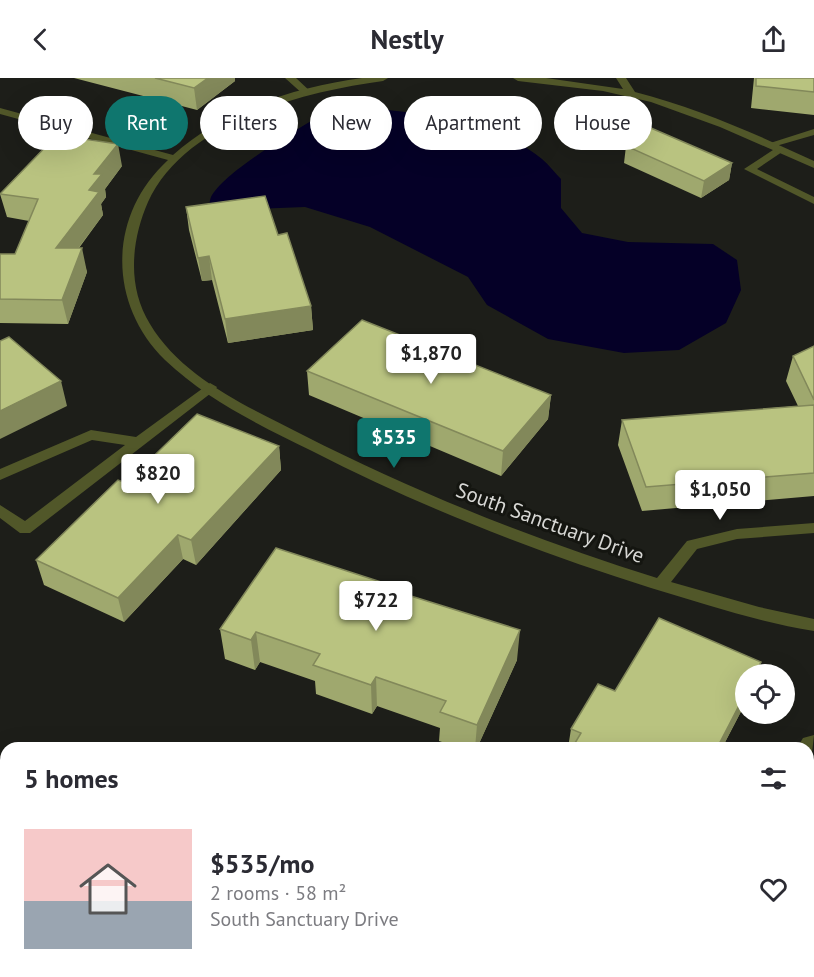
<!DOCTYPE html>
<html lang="en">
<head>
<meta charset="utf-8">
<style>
	:root { --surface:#fff; --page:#f2f2f3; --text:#2b2b33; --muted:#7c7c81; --accent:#0f766e }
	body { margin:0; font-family:"PT Sans",sans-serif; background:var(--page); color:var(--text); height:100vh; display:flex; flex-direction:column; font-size:22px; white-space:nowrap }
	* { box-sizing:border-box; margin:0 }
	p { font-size:20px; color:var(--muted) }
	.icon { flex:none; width:33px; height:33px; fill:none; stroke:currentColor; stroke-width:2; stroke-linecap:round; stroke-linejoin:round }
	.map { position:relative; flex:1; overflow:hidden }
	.panel { position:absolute; left:0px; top:664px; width:814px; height:236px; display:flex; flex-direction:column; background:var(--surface); border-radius:18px 18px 0 0; box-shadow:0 6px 24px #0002 }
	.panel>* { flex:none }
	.guide { position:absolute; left:18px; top:18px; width:778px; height:54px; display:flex; gap:12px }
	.controls { position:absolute; left:735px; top:586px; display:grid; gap:12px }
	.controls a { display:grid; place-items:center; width:60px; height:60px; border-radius:50%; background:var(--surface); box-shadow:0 6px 24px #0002; font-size:30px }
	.price { position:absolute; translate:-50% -51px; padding:0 14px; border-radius:6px; background:#fff; color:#222; font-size:20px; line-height:39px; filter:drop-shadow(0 2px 3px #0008) }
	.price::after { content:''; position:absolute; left:50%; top:36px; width:18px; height:14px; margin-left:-9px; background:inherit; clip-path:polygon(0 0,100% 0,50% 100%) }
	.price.selected { background:var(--accent); color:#fff }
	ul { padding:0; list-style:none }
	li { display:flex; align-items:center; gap:18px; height:150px; padding:0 24px }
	li span { display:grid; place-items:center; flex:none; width:168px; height:120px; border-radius:0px; color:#555 }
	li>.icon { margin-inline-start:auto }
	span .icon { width:72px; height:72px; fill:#fffc; stroke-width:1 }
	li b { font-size:26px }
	h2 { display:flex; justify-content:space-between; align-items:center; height:72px; padding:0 24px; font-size:26px }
	.tag { padding:0 21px; border-radius:27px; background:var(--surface); box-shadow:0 6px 24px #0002; font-size:21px; line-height:54px }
	.tag.selected { background:var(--accent); color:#fff }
	header { display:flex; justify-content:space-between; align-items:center; height:78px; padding:0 24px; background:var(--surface); font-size:27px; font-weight:700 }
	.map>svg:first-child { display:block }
	.water { fill:#050027 }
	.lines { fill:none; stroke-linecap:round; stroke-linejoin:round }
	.lane { fill:#515729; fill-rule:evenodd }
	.street { fill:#515729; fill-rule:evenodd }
	.wall { fill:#9fa86e }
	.shaded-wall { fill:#82885a }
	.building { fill:#b9c380; stroke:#82885a; stroke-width:1.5 }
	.labels { text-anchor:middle; stroke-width:6; stroke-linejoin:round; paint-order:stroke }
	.street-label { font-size:21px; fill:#d7d7d4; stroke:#141510 }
</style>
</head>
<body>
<header><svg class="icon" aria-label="back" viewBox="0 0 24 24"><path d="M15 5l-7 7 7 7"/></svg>Nestly<svg class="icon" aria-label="share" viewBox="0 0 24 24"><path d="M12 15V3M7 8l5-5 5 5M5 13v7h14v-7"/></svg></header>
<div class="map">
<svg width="814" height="899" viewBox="0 0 814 899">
	<rect width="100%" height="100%" fill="#1d1e19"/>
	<path class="water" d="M 333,30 C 395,29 493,40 542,81 C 549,87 555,95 561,101 L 561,130 L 582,155 L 628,164 L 713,166 L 737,182 L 741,212 L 726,245 L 679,272 L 624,275 L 548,261 L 487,227 L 468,199 L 370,149 L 305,129 L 251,131 L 208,138 C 209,132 209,124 211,119 C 225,92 305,47 333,30 Z"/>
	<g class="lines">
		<path class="lane" d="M 285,0 L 296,0 L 312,15 L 304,17 Z
			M 814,51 L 814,57 L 769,70 L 764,67 Z
			M 776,70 L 785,72 L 757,91 L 814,119 L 814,126 L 744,91 Z
			M 210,305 L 217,309 L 215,312 L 30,455 L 20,455 L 0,440 L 0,427 L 25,443 L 125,367 L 92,362 L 0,402 L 0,391 L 91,352 L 136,359 Z
			M 814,657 L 812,675 L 808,677 L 808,670 L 797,670 L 803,660 Z
			M 808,812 L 814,814 L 814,834 L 808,832 Z"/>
		<path class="street" d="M 362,0 L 388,0 L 383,3 C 303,14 185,43 148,124 C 131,163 127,209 150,246 C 182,300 250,330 303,357 C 417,415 535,462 657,500 L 687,463 L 737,451 L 814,445 L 814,455 L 737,461 L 697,471 L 671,504 L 759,529 L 814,541 L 814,553 C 758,544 705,526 651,510 C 534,473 421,429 312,373 C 261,348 207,322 165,282 C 108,226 107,138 168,82 L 0,36 L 0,30 L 173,77 C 223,32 295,9 362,0 Z
			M 513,0 L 546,0 L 623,11 L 616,0 L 626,0 L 635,14 C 697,30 756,56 814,83 L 814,90 L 720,49 L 651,24 L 603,13 L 518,3 Z"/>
	</g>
	<path class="wall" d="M 74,0 L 235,0 L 235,3 L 197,32 Z
		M 754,0 L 814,0 L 814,37 L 751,30 Z
		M 626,68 L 732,85 L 729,102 L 701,120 L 624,85 Z
		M 122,88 L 105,111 L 106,119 L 101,126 L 103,137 L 79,170 L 87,194 L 68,246 L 0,245 L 0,176 L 15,176 L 29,143 L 7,139 L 0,116 Z
		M 186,129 L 278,157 L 311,228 L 313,252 L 228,265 L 212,202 L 202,203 L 189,152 Z
		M 814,268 L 814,418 L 642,433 L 618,367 L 622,342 L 798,328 L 786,303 L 793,278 Z
		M 307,293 L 551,317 L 548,341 L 501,398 L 309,317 Z
		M 279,368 L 281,392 L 196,487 L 183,481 L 124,544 L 44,507 L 36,482 L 126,405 Z
		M 384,509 L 517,582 L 477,670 L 460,670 L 439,663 L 440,650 L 377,628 L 372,636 L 316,616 L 315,603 L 260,584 L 255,592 L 225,581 L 220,551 Z
		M 761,584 L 757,597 L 746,597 L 746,624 L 722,670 L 568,670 L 571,651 L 615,613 Z"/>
	<path class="shaded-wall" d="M 208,0 L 235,0 L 235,3 L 197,32 L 194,10 Z
		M 118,66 L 122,88 L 105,111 L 106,119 L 101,126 L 103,137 L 61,193 L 56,170 L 89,112 L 94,96 Z
		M 732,85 L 729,102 L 701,120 L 704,103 Z
		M 82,170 L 87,194 L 68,246 L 62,222 Z
		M 209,178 L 212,202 L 202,203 L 198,180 Z
		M 311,228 L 313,252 L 228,265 L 225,241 Z
		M 61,303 L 67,328 L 0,361 L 0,333 Z
		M 551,317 L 548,341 L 501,398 L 503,373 Z
		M 279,368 L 281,392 L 196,487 L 191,462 Z
		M 178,457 L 183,481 L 124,544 L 118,520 Z
		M 520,552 L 517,582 L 477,670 L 475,670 L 477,647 Z
		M 256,554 L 260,584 L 255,592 L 251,562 Z
		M 376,599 L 377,628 L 372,636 L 371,607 Z
		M 746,614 L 746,624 L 722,670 L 717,670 Z
		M 95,894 L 151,894 L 152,897 L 147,899 L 81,899 Z"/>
	<path class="building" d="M 155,0 L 208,0 L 194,10 Z
		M 756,0 L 814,0 L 814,14 L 756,8 Z
		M 637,44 L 732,85 L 704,103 L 626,68 Z
		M 57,57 L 118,66 L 94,96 L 102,96 L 89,112 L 99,114 L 56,170 L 82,170 L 62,222 L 0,221 L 0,176 L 15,176 L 38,121 L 0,116 Z
		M 265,118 L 278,157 L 287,155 L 311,228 L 225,241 L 209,178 L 198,180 L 186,129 Z
		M 362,242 L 551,317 L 503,373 L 307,293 Z
		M 9,259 L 61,303 L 0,333 L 0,263 Z
		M 814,268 L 814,322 L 793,278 Z
		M 814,327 L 814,395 L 646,409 L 622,342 Z
		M 197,336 L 279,368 L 191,462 L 178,457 L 118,520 L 36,482 L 118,402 L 126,405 Z
		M 276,470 L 384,505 L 382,509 L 520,552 L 477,647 L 440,634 L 446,623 L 376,599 L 371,607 L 313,587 L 320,576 L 256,554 L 251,562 L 220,551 Z
		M 659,540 L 761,584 L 754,597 L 746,597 L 746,614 L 717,670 L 572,670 L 581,655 L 571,651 L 598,606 L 615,613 Z
		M 6,854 L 6,894 L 95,894 L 81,899 L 0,899 L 0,856 Z
		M 402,894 L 409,894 L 418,899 L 400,899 Z"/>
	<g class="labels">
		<g class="street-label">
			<text transform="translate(550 445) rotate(20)" y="7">South Sanctuary Drive</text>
		</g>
	</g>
</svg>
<div class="controls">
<a><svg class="icon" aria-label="locate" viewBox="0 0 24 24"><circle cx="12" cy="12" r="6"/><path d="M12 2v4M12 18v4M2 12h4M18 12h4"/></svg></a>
</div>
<b class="price" style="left:431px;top:307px">$1,870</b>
<b class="price selected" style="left:394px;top:391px">$535</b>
<b class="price" style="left:158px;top:427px">$820</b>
<b class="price" style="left:720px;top:443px">$1,050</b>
<b class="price" style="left:376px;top:554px">$722</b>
<div class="guide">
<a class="tag">Buy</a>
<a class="tag selected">Rent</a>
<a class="tag">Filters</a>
<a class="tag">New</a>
<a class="tag">Apartment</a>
<a class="tag">House</a>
</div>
<section class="panel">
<h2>5 homes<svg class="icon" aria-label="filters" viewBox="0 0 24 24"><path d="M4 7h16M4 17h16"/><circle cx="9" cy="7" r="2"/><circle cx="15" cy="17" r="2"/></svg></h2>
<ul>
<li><span style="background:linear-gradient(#f6c9c9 60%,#9aa5b1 0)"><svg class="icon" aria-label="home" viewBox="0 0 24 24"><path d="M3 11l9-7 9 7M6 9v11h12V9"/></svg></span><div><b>$535/mo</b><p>2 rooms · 58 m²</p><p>South Sanctuary Drive</p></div><svg class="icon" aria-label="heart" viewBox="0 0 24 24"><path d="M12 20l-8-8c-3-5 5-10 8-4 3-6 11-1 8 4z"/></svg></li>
</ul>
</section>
</div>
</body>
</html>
